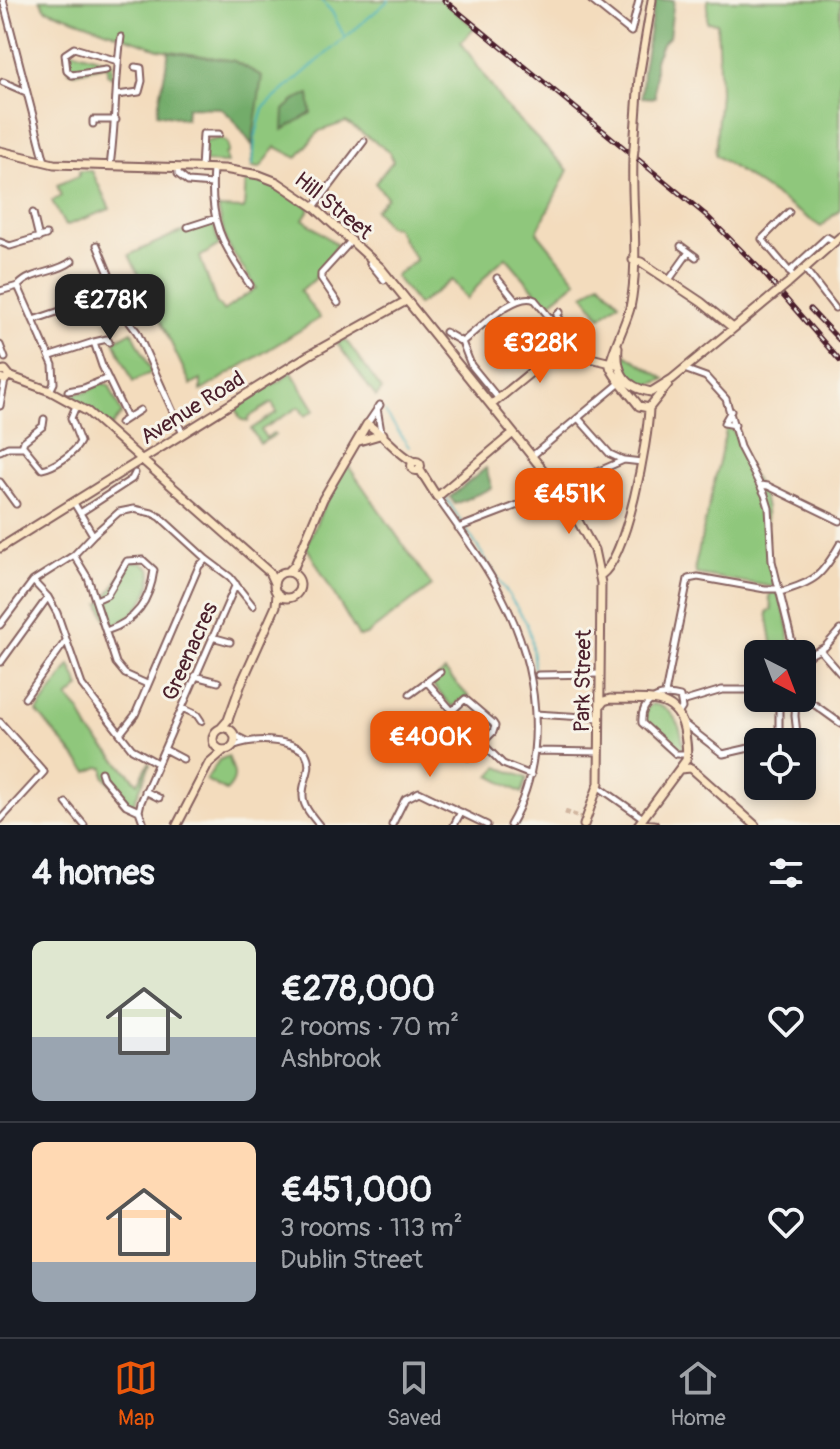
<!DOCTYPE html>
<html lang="en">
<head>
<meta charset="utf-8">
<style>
	:root { --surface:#171b24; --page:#20242c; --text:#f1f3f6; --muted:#9ea1a6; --line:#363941; --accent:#ea580c }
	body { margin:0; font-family:Pangolin,sans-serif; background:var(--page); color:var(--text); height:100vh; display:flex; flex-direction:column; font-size:30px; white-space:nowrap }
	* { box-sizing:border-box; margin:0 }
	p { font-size:26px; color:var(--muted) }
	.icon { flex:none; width:44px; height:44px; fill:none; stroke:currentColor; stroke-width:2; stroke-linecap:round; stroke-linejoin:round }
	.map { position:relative; height:825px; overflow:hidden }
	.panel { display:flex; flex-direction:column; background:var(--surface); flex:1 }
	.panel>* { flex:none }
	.needle { width:52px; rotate:138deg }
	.controls { position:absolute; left:744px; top:640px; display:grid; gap:16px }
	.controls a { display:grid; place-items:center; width:72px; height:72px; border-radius:12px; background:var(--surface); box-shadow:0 4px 12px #0003; font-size:40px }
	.price { position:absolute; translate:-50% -68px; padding:0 18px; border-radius:16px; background:var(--accent); color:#fff; font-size:26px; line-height:52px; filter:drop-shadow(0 2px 4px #0008) }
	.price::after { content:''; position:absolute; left:50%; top:48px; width:24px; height:18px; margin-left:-12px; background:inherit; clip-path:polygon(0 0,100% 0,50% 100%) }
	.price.active { background:#222; color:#fff }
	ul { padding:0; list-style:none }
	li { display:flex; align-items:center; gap:24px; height:200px; padding:0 32px }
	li+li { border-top:2px solid var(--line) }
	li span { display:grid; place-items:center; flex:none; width:224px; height:160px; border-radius:12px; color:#555 }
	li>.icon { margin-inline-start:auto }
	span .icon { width:96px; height:96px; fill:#fffc; stroke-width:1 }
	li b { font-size:34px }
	h2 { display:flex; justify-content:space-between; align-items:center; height:96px; padding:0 32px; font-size:34px }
	.tab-bar { display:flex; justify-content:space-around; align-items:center; height:112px; border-top:2px solid var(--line); background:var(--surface); font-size:22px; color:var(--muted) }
	.tab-bar a { display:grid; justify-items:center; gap:4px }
	.tab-bar .active { color:var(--accent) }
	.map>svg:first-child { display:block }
	.green { fill:#8fc77b; stroke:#6c7353; stroke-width:2 }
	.forest { fill:#73ac6b; stroke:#5e664b; stroke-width:2 }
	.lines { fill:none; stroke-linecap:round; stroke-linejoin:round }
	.stream { stroke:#3cadb7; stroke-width:2 }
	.street-tunnel { stroke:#d1b6a0; stroke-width:5; stroke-dasharray:5 2.5; stroke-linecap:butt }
	.street-casing { stroke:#85615e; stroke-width:9 }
	.secondary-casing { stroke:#85615e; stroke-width:11 }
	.street { stroke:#fff; stroke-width:5 }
	.secondary { stroke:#fbe6c4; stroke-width:7 }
	.rail-casing { stroke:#4a1f2b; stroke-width:5 }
	.rail { stroke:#f7f3e8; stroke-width:2; stroke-dasharray:6; stroke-linecap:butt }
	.secondary-bridge-casing { stroke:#85615e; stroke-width:11; stroke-linecap:butt }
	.secondary-bridge { stroke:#fbe6c4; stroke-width:7 }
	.labels { text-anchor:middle; stroke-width:6; stroke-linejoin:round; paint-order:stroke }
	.street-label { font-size:22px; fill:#4a1f2b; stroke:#f7f3e8 }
</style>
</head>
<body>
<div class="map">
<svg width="840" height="825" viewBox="0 0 840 825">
	<rect width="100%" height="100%" fill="#f7f3e8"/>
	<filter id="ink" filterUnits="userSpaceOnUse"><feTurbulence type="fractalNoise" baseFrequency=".0125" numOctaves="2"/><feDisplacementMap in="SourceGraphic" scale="16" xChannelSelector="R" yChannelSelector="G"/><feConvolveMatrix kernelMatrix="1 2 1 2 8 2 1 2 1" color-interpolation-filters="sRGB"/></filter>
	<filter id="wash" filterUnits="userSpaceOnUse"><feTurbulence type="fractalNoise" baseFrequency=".006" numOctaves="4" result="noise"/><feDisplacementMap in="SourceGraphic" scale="32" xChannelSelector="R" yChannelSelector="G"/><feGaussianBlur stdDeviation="1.8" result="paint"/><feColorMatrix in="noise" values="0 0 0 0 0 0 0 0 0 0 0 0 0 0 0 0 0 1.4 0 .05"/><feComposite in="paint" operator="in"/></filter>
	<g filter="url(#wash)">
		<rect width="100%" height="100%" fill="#f3dcbd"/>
		<path class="green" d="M 40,0 L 442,0 L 475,28 L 461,42 L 505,106 L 568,170 L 537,232 L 577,281 L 547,305 L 506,257 L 491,270 L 467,299 L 452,280 L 418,305 L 395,276 L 416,260 L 395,227 L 388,226 L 375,210 L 387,197 L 375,183 L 393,161 L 390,152 L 346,122 L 319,131 L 297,158 L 276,147 L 260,168 L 252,167 L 255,114 L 261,76 L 234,61 L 158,49 L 46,9 Z
			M 708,0 L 840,0 L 840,209 L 821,227 L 715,155 L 720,92 L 717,23 L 707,22 Z
			M 74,51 L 112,62 L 112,77 L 107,74 L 107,65 L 74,73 L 69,71 L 66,54 Z
			M 221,138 L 228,144 L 228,153 L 225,154 L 227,163 L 203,162 L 204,142 Z
			M 79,171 L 92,171 L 110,209 L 65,226 L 52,201 L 61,196 L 57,185 L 79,176 Z
			M 250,175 L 275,185 L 310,208 L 303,219 L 337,245 L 314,280 L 300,291 L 320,318 L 201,391 L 201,380 L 191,385 L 129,255 L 173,235 L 213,222 L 219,245 L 200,257 L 216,302 L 223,311 L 256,288 L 226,242 L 218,208 L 244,209 L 246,176 Z
			M 600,282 L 619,302 L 601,317 L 584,295 Z
			M 132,331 L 152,372 L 133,382 L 114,341 Z
			M 345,339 L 382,390 L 376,397 L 337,343 Z
			M 622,349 L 624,353 L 665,379 L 650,385 L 632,381 C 624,372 618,361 622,349 Z
			M 291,371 L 315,410 L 305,416 L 299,407 L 261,430 L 266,438 L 273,433 L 275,435 L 260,444 L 251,429 L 277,412 L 272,403 L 249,417 L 248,422 L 240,419 L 236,408 L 271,383 C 281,385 285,375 291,371 Z
			M 101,383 L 109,385 L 122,414 L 111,427 L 70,396 L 70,393 L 86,392 Z
			M 727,426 L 735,433 L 740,451 L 763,496 L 766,508 L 767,547 L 775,583 L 773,587 L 696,574 L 695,566 Z
			M 347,464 L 432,586 L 366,635 L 359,637 L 306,546 L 322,510 Z
			M 132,562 L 141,562 L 150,568 C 156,593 132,622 109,626 L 100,604 C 113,592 119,573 132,562 Z
			M 773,591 L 778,593 C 783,609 795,635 786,650 L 773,648 L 767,612 L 772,610 L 769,596 Z
			M 70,665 L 80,687 L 68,698 L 80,711 L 89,731 L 138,783 L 149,763 L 150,765 L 133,805 L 128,804 L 104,776 L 104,768 L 99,767 L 88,772 L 37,712 Z
			M 445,671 L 469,697 L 462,699 L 452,707 L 431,683 Z
			M 652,704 C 676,707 684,732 683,754 L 645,721 L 646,709 Z
			M 228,756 C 234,771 239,779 226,791 L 206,780 L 219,760 Z
			M 498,767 L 527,778 L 522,793 L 490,776 Z"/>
		<path class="forest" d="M 655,0 L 674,0 L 669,37 L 662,44 L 655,60 L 655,98 L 642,97 L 643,69 Z
			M 169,51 L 234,61 L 262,76 L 252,145 L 233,119 L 221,108 L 187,107 L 186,119 L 157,113 Z
			M 309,94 L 311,113 L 283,130 L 284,110 L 296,99 Z
			M 486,468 L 492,488 L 455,504 L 450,497 Z"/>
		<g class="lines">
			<path class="stream" d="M 321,0 L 332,12 L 345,38
				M 253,165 L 255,138 L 263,108 L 389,0
				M 385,412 L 409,447
				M 446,498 L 526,622 L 531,637 L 534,668
				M 518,825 L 521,819"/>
		</g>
	</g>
	<g filter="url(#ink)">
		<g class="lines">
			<path class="street-tunnel" d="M 565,812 L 582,818"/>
			<defs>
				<path id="street" d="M 3,0 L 45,162
					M 591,0 L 631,32 L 639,0
					M 106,70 L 72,75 L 67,71 L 65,54 L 74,48 L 118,61
					M 3,82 L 26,92
					M 117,95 L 139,92 L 142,81 L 141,68 L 135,67
					M 93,124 L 93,120 L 116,120
					M 110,166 C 116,123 115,80 121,37
					M 178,168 L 178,174 L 188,182 L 212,184
					M 201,169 L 203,134 L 219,134
					M 213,169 C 209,221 222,244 250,285
					M 314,207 L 364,141
					M 789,212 L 762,239 L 794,277
					M 33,213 L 39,238
					M 188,227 L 216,218
					M 0,242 L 10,246 L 46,235
					M 97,245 L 128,320 L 137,332 L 183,434
					M 681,246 L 696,257
					M 373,260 L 370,263 L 384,280
					M 805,269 L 835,308
					M 789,272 L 827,237 L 835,242
					M 497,278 L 515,300
					M 669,280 L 689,252
					M 18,286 L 53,365 L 54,383 L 50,391
					M 18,286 C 33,270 56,274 72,261
					M 0,291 L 18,286
					M 338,303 L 321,278 L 321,274 L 352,240
					M 560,312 L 557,315 L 573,337 L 573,343
					M 33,320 L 90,301
					M 445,332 L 462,342 L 471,365 L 498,398
					M 94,342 L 107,339 L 109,342
					M 462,342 C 478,330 516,290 535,300 L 569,341
					M 0,345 L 5,358
					M 51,356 L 94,342 L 102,366 L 127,418
					M 684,369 L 706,377 L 726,399 L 740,447 L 765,495 L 769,508 L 772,561 L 795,654
					M 68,391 L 84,388 L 108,378
					M 0,406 L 5,380
					M 377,408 L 381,432
					M 731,411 L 724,423 L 735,425
					M 578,418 L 610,454 L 623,460
					M 120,423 L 140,410
					M 367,424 L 380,405
					M 22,447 L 24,441 L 43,426 L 44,419
					M 0,451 L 8,447 L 24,447 L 42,469 C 54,467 74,454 80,442 L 71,418 L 76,406
					M 532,456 L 620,383
					M 0,482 L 16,504
					M 760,485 L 768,486 L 840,521
					M 437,497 C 459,529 484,561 501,595 C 538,665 551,755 510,825
					M 74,503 L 93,535 L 119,512 L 134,509 L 152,513 L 160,517 L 206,559 L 230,577 L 253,606
					M 80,513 L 132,479 L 135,473
					M 458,528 L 544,495 L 624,460 L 642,462
					M 74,555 L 88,578 L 116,663 L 125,674 L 147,684
					M 33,581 L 48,597 L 57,613 L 82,685 L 132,749 L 157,763
					M 780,592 C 815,582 822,576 840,544
					M 96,600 L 107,595 L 127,561 L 143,560 L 154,570 C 150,601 136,621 106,631
					M 0,625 L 33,581 L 74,555 L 93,535
					M 212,637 L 230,642
					M 820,650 L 840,673
					M 802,659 L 825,647 L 840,630
					M 1,662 L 48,597
					M 538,675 L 600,674
					M 195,676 L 218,682
					M 427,682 L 452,711
					M 410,694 L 440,672
					M 665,694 L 688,579 L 698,577 L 765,589 L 779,589
					M 25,698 L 65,642
					M 793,698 L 815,705 L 840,723
					M 796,699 L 795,716 L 798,742
					M 682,702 L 722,690 L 758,690
					M 182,708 L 197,715 L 201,721
					M 535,714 L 600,718
					M 678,714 L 682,708 L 680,697 C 660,691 640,701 642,723 L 676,754 L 686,754
					M 0,722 L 44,772 L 0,820
					M 683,723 L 723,754 L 758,746
					M 438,724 L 465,699 L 493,723 L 495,726 L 493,732 L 468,757
					M 120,734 L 135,715 L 199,566 L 206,559
					M 234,735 L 246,741
					M 779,742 L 779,698
					M 482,743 L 503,764 L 531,775
					M 232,746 C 253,738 287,738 305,752 C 315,769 302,779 303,796 C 303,807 313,817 319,825
					M 164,749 L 183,759
					M 536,751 L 599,752
					M 802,754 L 802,755
					M 101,772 L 103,778 L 126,805 L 139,811
					M 599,787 L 643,818
					M 145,791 L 159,798
					M 66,803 L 84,825
					M 144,825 L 139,811 L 141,802 L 236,584
					M 392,825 L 405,799 L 419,792 L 487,825
					M 454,825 L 461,812"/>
				<path id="secondary" d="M 634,149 L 639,77 L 652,0
					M 0,151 L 54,164 L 224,169 L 259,175 L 277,182 L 314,207 L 380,267 L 547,475 L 573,512 L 594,550 L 601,583 L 599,783 L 584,825
					M 633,159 C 631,208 640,260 630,308 C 627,321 609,358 610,366 C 612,376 633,397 639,406 L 649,408
					M 633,260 L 641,262 L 701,302 L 733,328
					M 787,284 L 840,237
					M 618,347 C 616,373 625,387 651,392 L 672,379 L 770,298
					M 0,371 L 5,370 L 9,375 L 5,380 L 0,378
					M 9,376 L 50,391 L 88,412 L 269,572 L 274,583
					M 491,405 L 569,341 L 591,358 L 615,364
					M 649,408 L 668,384
					M 359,441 L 383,434
					M411.5 466a4.5 4.5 0 1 1 9 0a4.5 4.5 0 1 1-9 0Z
					M 420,470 L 437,497 L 513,433
					M 0,548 L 309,355 L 406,301
					M274 585a13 13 0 1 1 26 0a13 13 0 1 1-26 0Z
					M 288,572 L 295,565 L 323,499 L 367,424 C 385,435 396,453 414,462
					M 601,575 C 627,557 648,441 649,408
					M 600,706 L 604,701 L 610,699 C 640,701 676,691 684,729 C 686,740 688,750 686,760 L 638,825
					M213 739a11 11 0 1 1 22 0a11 11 0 1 1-22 0Z
					M 221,728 L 228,720 L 241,684 L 276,606 L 277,593
					M 680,769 L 691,768 L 755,825
					M 641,824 L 654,825
					M 177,825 L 209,763 L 224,750"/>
			</defs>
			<use href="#street" class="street-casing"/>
			<use href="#secondary" class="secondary-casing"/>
			<use href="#street" class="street"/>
			<use href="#secondary" class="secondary"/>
			<defs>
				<path id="rail" d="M 444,0 L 707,216 L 760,269 L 840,361
					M 810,309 L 840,341"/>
			</defs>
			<use href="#rail" class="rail-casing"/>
			<use href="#rail" class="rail"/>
			<defs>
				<path id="secondary-bridge" d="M 633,159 L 634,149
					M 770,298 L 787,284"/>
			</defs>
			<use href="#secondary-bridge" class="secondary-bridge-casing"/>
			<use href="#secondary-bridge" class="secondary-bridge"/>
		</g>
	</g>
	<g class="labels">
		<g class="street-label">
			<text transform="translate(334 205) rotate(39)" y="8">Hill Street</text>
			<text transform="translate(192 407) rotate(-32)" y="8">Avenue Road</text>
			<text transform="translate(189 651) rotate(-66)" y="8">Greenacres</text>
			<text transform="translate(582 681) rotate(-89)" y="8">Park Street</text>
		</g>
	</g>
</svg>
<div class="controls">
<a><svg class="needle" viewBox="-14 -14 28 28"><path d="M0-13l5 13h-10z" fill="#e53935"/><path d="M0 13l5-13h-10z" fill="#9ea1a6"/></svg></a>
<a><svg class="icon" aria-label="locate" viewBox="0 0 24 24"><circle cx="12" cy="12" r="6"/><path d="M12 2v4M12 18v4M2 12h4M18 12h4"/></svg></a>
</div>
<b class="price active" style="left:110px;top:342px">€278K</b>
<b class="price" style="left:540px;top:385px">€328K</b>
<b class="price" style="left:569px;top:536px">€451K</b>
<b class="price" style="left:430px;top:779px">€400K</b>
</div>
<section class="panel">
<h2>4 homes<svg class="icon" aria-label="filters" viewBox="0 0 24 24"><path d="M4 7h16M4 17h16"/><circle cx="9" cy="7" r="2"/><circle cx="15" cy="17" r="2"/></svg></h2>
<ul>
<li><span style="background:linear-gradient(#dfe7d0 60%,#9aa5b1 0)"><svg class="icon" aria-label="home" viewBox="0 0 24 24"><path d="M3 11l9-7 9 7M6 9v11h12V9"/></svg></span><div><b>€278,000</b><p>2 rooms · 70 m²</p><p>Ashbrook</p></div><svg class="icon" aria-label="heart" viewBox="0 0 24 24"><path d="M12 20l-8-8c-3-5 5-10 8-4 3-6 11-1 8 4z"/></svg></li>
<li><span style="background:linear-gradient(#ffd9b3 75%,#9aa5b1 0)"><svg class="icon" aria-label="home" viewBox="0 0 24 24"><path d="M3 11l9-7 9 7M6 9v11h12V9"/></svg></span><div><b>€451,000</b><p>3 rooms · 113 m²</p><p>Dublin Street</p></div><svg class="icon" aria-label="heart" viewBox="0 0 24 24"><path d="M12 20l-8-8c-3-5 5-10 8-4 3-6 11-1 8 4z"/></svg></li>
</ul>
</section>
<nav class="tab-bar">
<a class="active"><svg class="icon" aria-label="map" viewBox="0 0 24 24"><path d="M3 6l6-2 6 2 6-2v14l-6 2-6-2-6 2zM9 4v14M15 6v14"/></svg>Map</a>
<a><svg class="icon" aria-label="saved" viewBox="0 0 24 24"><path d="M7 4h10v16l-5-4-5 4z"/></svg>Saved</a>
<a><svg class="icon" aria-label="home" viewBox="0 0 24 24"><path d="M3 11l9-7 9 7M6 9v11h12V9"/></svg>Home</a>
</nav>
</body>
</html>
